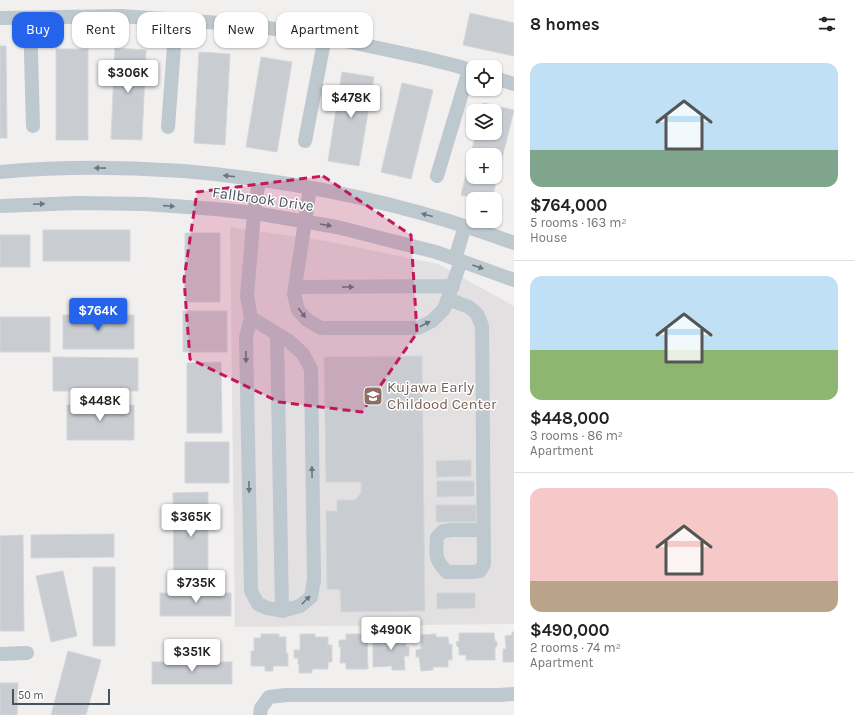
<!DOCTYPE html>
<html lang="en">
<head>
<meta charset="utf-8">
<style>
	:root { --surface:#fff; --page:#f6f6f6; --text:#222; --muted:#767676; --line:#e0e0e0; --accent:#2563eb }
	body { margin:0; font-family:Karla,sans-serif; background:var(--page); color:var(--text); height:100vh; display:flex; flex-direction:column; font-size:15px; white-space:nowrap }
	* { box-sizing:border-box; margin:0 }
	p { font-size:13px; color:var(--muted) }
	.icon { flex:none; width:22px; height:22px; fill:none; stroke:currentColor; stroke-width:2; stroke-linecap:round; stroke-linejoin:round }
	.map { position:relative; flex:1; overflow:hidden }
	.panel { display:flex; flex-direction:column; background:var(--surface); width:340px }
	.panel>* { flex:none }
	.banner { position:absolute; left:12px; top:12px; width:380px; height:36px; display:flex; gap:8px }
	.buttons { position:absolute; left:466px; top:60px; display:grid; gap:8px }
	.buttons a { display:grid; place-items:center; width:36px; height:36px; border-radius:8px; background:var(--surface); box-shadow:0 1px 3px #0004; font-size:20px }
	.scale { position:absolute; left:12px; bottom:10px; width:98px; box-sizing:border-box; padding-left:4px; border:2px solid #47545d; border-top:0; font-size:11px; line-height:14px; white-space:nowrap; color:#47545d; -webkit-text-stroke:3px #fff; paint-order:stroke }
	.price { position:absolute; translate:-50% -34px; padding:0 9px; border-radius:4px; background:#fff; color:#222; font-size:13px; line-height:26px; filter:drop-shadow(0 1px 2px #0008) }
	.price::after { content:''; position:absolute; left:50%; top:24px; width:12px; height:9px; margin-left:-6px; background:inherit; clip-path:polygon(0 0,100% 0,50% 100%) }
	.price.active { background:var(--accent); color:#fff }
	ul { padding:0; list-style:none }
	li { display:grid; align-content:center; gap:8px; height:212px; padding:0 16px }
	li+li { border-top:1px solid var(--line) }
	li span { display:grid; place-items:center; height:124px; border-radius:12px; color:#555 }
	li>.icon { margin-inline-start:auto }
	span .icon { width:72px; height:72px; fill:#fffc; stroke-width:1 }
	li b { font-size:17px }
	h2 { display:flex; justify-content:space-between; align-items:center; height:48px; padding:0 16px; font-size:17px }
	.tag { padding:0 14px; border-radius:12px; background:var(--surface); box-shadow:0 1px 3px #0004; font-size:14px; line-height:36px }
	.tag.active { background:var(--accent); color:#fff }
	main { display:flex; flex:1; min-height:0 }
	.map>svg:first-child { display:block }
	.education { fill:#e3e0e1 }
	.building { fill:#c9cdd2; stroke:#d3d6db; fill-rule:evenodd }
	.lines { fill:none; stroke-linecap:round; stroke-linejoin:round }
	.minor { stroke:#bdc8cf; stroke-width:14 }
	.oneway { fill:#6a777f }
	.marked { fill:#c2185b; fill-opacity:0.2; stroke:#c2185b; stroke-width:3; stroke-dasharray:8 5; stroke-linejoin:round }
	.labels { text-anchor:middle; stroke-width:3; stroke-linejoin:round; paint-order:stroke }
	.street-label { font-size:15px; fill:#47545d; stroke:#fff }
	.education-label { font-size:15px; fill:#785e54; stroke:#fff; text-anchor:start }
</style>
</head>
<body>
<main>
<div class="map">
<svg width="514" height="715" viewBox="0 0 514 715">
	<rect width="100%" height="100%" fill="#f2efef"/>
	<path class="education" d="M 230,227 L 326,241 L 438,264 L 514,306 L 514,624 L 235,627 Z"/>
	<path class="building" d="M 470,13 L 514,23 L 514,56 L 463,45 Z
		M 0,46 L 6,46 L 7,138 L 0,138 Z
		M 115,48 L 146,50 L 142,140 L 111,139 Z
		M 56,49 L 88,49 L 88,140 L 56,140 Z
		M 199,52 L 230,54 L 225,145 L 194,143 Z
		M 261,57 L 292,62 L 277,152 L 246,147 Z
		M 342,72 L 374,77 L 359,166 L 328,161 Z
		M 402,83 L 433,90 L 411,179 L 381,172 Z
		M 483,103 L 514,110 L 492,199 L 478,199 L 461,195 L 476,133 L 495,133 L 495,111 L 481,111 ZM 473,155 L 495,155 L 495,177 L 473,177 Z
		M 43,230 L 130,230 L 130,261 L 43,261 Z
		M 185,233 L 220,233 L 220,302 L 185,302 Z
		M 0,235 L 30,235 L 30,267 L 0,267 Z
		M 183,311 L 227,311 L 227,352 L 183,352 Z
		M 63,315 L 134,315 L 134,349 L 63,349 Z
		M 0,317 L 50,317 L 50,352 L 0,352 Z
		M 422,356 L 425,611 L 341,612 L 340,590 L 327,589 L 326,511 L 337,511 L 337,500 L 355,500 L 361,493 L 361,482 L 326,482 L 324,357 Z
		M 53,357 L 138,358 L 138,391 L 53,391 Z
		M 221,362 L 222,433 L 187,433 L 187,363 Z
		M 67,405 L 134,405 L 134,440 L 67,440 Z
		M 185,442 L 229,442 L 229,483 L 185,483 Z
		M 471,460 L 471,476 L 437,477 L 436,461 Z
		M 437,481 L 474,481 L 474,496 L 437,497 Z
		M 208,492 L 208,584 L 174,585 L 173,493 Z
		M 436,505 L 476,505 L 476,522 L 436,522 Z
		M 114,534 L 114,557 L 31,558 L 31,535 Z
		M 23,535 L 24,631 L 0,631 L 0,536 Z
		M 93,567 L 115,567 L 115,646 L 93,646 Z
		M 63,571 L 77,636 L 51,642 L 36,576 Z
		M 160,593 L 231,593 L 231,616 L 160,616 Z
		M 437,593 L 475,593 L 475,608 L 437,609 Z
		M 387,632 L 405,632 L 406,647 L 409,647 L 409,656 L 404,656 L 405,670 L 392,670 L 392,666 L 373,667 L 373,642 L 377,642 L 376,635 L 387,635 Z
		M 512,632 L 514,632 L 514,662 L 503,662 L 503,649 L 506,649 L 505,636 L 512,635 Z
		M 459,633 L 494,633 L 495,641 L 497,642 L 497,646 L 495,648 L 495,660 L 466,660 L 466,655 L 459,655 L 459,648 L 457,646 L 456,642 L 459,641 Z
		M 261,634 L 279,634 L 279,637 L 286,637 L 286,653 L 288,653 L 288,666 L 273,666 L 273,671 L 265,671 L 265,666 L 251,666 L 251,651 L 254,651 L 254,638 L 261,638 Z
		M 300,634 L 315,634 L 315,637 L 328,637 L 328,645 L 332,645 L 332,662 L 328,662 L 328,669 L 312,669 L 312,673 L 299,673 L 299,664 L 298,664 L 298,658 L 294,658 L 294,650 L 300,650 Z
		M 346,634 L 367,634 L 368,669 L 346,669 L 346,663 L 340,663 L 341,647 L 339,647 L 339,640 L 346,640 Z
		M 436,634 L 436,637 L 448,637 L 449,645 L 452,644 L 452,660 L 448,660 L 448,667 L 433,667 L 433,670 L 421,671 L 419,657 L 416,657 L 416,650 L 421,649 L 421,635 Z
		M 68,651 L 101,660 L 86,715 L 51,715 Z
		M 152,662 L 232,662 L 232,684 L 152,684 Z
		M 0,683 L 18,683 L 17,715 L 0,715 Z"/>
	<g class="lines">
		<path class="minor" d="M 0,18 L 121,16 L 235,24 L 308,33 L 425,58 L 457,66 L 473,71
			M 30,18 L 33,126
			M 495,78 L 514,84
			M 168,127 L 176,20
			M 305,141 L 325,37
			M 0,172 C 170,157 354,184 514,243
			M 437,176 L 469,70
			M 310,188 L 294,294 L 298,310 L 307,320 L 321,328 L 418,328 L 432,321 L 444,309 L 461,261
			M 0,206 L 77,203 L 145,204 L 215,209 L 254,213 L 337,227 L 388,240 L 436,252 L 514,280
			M 455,259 L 465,226
			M 295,287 L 453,286
			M 448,299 L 469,307 L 477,314 L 482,326 L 484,564 L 480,571 L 473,572 L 447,572 C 434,559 436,554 437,537 L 443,531 L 453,530 L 484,530
			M 251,318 L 289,341 L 303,354 L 311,369 L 314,580 L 311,597 L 300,606 L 282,611 L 267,608 L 258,604 L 251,591 L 246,337 L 251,318 L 247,296 L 254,213 L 259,180
			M 277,334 L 282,611
			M 0,654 L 27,653
			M 260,715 L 261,708 L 269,697 L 286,695 L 499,695 L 514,694"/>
	</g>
	<defs><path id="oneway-solid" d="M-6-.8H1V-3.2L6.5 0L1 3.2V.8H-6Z"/></defs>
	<g class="oneway">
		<use href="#oneway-solid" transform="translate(100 168) rotate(-179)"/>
		<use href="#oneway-solid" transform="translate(229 176) rotate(-173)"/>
		<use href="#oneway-solid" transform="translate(39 204) rotate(-2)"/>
		<use href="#oneway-solid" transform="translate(169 206) rotate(4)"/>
		<use href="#oneway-solid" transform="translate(427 215) rotate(-165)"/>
		<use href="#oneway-solid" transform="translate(326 225) rotate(10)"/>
		<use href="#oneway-solid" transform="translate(478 267) rotate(19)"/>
		<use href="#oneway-solid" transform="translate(348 287)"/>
		<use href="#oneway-solid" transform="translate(302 313) rotate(53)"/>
		<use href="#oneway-solid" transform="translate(425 324) rotate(-27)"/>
		<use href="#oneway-solid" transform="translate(246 357) rotate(89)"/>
		<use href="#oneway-solid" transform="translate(312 472) rotate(-91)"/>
		<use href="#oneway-solid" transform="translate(249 487) rotate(89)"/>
		<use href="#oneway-solid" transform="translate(306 600) rotate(-45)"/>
	</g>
	<path class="marked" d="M 323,176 L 411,235 L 417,333 L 362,412 L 279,402 L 190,359 L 184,279 L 197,192 Z"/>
	<defs>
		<symbol id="school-square" viewBox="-11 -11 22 22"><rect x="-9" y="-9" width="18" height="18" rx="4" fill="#8d6e63" stroke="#fff"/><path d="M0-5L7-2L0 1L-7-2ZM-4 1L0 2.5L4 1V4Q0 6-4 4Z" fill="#fff"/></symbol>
	</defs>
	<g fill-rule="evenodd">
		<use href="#school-square" x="362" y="385" width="22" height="22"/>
	</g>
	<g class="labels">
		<g class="street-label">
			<text transform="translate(263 199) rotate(8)" y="5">Fallbrook Drive</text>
		</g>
		<g class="education-label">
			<text x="387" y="392">Kujawa Early<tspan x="387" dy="17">Childood Center</tspan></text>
		</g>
	</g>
</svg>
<div class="buttons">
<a><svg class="icon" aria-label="locate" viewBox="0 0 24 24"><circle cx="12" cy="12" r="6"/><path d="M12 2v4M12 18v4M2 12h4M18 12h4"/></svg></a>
<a><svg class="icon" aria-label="layers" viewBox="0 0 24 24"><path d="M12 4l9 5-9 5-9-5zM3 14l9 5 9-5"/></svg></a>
<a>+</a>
<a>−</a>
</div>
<div class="scale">50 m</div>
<b class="price" style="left:128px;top:94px">$306K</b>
<b class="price" style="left:351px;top:119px">$478K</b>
<b class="price active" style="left:98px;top:332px">$764K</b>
<b class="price" style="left:100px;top:422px">$448K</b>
<b class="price" style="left:191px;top:538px">$365K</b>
<b class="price" style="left:196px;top:604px">$735K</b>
<b class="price" style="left:391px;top:651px">$490K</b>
<b class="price" style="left:192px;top:673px">$351K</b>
<div class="banner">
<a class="tag active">Buy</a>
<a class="tag">Rent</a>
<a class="tag">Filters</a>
<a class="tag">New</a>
<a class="tag">Apartment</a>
</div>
</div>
<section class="panel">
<h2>8 homes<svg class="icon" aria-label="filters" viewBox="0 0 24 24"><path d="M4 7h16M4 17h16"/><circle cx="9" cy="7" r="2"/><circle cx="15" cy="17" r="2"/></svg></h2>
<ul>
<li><span style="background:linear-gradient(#bfe0f5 70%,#7fa58c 0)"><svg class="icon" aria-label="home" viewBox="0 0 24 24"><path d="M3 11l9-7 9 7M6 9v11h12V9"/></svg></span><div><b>$764,000</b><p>5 rooms · 163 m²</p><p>House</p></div></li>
<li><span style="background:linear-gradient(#bfe0f5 60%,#8fb573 0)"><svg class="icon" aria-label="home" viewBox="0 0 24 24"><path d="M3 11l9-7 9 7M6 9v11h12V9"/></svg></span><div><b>$448,000</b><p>3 rooms · 86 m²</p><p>Apartment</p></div></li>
<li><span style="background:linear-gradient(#f6c9c9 75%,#b9a48a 0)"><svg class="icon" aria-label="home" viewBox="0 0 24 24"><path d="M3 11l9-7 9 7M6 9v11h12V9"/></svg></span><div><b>$490,000</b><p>2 rooms · 74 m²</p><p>Apartment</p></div></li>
</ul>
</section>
</main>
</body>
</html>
